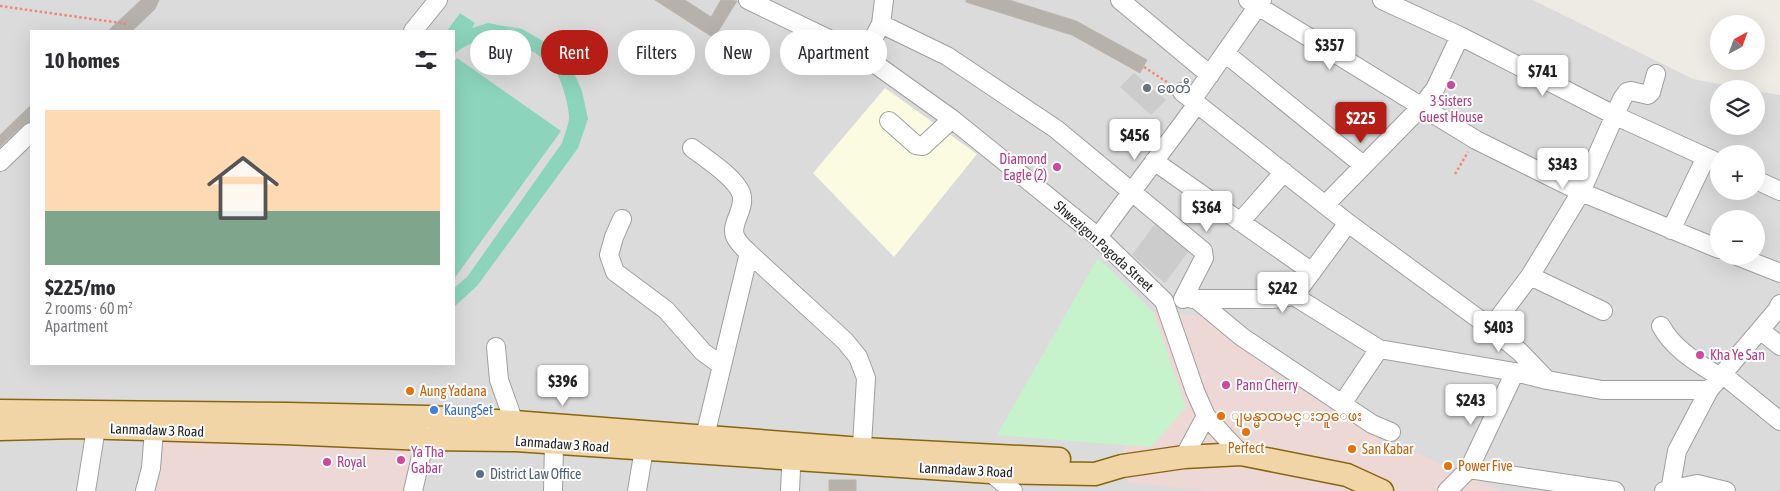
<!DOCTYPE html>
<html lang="en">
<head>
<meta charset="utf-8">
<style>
	:root { --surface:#fff; --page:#f2f2f3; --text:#2b2b33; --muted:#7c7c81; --accent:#b61d16 }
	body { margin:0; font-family:"Asap Condensed","Noto Sans Myanmar",sans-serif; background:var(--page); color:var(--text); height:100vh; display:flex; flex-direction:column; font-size:19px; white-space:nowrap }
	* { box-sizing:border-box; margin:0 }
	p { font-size:16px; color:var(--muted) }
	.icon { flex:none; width:28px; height:28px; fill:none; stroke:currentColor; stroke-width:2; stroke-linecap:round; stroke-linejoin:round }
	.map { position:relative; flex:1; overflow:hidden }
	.panel { position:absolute; left:30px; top:30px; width:425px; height:335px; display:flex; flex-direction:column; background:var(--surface); border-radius:0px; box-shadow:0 5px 20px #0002 }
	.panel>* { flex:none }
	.hud { position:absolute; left:470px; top:30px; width:475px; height:45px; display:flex; gap:10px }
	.needle { width:32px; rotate:41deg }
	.tools { position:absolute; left:1710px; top:15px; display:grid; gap:10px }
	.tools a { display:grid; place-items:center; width:55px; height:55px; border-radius:50%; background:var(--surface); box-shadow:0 5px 20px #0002; font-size:25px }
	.price { position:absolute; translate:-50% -42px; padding:0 11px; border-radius:5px; background:#fff; color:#222; font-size:16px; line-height:32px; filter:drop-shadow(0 1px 2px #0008) }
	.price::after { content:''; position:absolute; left:50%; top:30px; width:15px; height:11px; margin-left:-8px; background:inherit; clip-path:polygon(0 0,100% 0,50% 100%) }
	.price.on { background:var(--accent); color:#fff }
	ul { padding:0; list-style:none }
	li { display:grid; align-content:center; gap:10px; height:265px; padding:0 15px }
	li span { display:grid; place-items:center; height:155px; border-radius:0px; color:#555 }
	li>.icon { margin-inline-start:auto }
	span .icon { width:90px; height:90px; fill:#fffc; stroke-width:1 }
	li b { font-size:21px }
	h2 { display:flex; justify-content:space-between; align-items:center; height:60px; padding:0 15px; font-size:21px }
	.tag { padding:0 18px; border-radius:22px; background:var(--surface); box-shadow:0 5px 20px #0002; font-size:18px; line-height:45px }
	.tag.on { background:var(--accent); color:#fff }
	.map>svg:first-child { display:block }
	.residential { fill:#dcdbdb; fill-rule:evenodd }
	.commercial { fill:#edd8d6 }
	.education { fill:#fafbe1 }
	.religious { fill:#ccc }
	.park { fill:#c7f3cc }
	.pitch { fill:#8cd5bc }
	.building { fill:#b7b1ab; stroke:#beb3a9 }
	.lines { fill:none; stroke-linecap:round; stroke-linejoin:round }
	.minor-casing { stroke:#9f9f9f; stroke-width:20 }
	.major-casing { stroke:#886610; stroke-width:25 }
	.path { stroke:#eb8a7a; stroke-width:2.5; stroke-dasharray:2.5 2.5; stroke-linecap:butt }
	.minor { stroke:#fff; stroke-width:18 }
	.major { stroke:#f2d5a6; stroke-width:22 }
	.hotel-dot { fill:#d1479c; stroke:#fff; stroke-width:2 }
	.worship-dot { fill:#6b7280; stroke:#fff; stroke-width:2 }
	.food-dot { fill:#e8710a; stroke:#fff; stroke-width:2 }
	.shop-dot { fill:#3f7fe0; stroke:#fff; stroke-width:2 }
	.service-dot { fill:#5c6f8a; stroke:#fff; stroke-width:2 }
	.labels { text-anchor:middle; stroke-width:4; stroke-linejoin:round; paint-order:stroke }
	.worship-label { font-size:14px; fill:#5b616d; stroke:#fff; text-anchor:start }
	.hotel-label { font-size:14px; fill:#b23c85; stroke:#fff; text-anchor:start }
	.street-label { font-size:14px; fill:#1e1e1e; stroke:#fff }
	.food-label { font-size:14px; fill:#c56008; stroke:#fff; text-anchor:start }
	.shop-label { font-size:14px; fill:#366cbe; stroke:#fff; text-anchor:start }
	.service-label { font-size:14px; fill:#4e5e75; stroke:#fff; text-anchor:start }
</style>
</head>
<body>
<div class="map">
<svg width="1780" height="491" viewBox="0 0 1780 491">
	<rect width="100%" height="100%" fill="#eeebe5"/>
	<path class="residential" d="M 0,0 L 1533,0 L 1693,79 L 1746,89 L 1719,89 L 1719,126 L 1756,126 L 1756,91 L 1780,95 L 1780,491 L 0,491 ZM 31,31 L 454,31 L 454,364 L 31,364 ZM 1719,154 L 1756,154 L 1756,191 L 1719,191 ZM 1719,219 L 1756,219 L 1756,256 L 1719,256 Z"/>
	<path class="commercial" d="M 1153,312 L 1206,316 L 1271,370 L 1358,427 L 1501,491 L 1206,491 L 1128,482 L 1123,445 L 1157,440 L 1186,407 Z
		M 163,435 L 422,440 L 406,491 L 155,491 Z"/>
	<path class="education" d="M 885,88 L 977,154 L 894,257 L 813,173 Z"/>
	<path class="religious" d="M 1134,73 L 1166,100 L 1151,115 L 1120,87 Z
		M 1157,221 L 1192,247 L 1165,283 L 1132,255 Z"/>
	<path class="park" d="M 1098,258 L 1153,312 L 1186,407 L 1151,447 L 997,435 Z"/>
	<path class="pitch" d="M 460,13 L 475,23 L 472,28 L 488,23 L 522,29 L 550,45 L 571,66 L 582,91 L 588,119 L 578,148 L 562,170 L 477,286 L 454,307 L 454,288 L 467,277 L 562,143 C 564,135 569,125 569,117 C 569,106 562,81 556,72 C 533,42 485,27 454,54 L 454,31 L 447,31 Z
		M 457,58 L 561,131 L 454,279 L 454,62 Z"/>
	<path class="building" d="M 141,0 L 159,0 L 155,9 L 132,31 L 108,31 Z
		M 655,0 L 685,0 L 711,17 L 721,0 L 737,1 L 714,38 Z
		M 966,0 L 1009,0 L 1076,21 L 1147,60 L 1140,73 L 1072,35 L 966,2 Z
		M 31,105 L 31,122 L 24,124 L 0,147 L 0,135 Z
		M 829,480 L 856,480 L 856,491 L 829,491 Z"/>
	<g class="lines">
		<defs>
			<path id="minor" d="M 748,0 L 864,56 L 952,119 L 1098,237 L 1164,301 L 1195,391 L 1206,416 L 1241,454
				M 1120,0 L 1210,75
				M 1248,0 L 1476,140 L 1581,192 L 1719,249
				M 1382,0 L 1460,36 L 1616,116 L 1719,163
				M 881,24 L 947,56 L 1056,129 L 1203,251 L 1204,258 L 1183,299
				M 413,31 L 438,0
				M 1225,53 L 1363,165
				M 864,56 L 881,24 L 884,0
				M 1182,92 L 1348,223 L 1491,328 L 1520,352 L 1547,380
				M 1192,100 L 1262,0
				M 889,121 L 916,145 L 923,146 L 952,119
				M 692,148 C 706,159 735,177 741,193 C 747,209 728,225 736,238 C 739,244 745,249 749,253 L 845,341 L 858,357 L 866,378 L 861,462
				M 1154,161 L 1312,272
				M 0,162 L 31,132
				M 1756,180 L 1780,191
				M 1325,205 L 1421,107 L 1435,89 L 1460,36
				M 622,219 L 614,237 L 609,255 L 615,272 L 666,310 L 703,352 L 721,365
				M 1240,222 L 1284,172
				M 1671,230 L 1706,157
				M 1098,237 L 1197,104
				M 1737,256 L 1780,273
				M 1530,276 L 1603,311
				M 1294,296 L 1379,349 L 1515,372 L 1547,380 L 1602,390 L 1709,390
				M 1195,298 L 1242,337 L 1372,424 L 1391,432
				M 1192,299 L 1272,299 L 1294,296 L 1348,223
				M 1661,326 C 1674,350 1698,363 1720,377
				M 1491,328 L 1530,276 L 1581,192 L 1622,99 L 1627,92 L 1631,91 L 1648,95 L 1651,92 L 1656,74
				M 1760,330 L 1780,346
				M 496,347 L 499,380 L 514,422 L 515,432
				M 1722,374 L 1780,421
				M 1342,404 L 1379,349
				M 705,436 L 749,253
				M 1184,457 L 1206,416
				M 1469,469 L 1615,491
				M 990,472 L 1013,491
				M 86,491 L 96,428
				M 145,491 L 151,468 L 154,430
				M 413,491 L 425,439 L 426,428
				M 553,491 L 554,443
				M 637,491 L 644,449
				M 790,491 L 792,447
				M 1447,491 L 1469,469 L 1515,372
				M 1664,491 L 1697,484 L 1726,491
				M 1670,491 L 1677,451 L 1709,390 L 1777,310 L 1780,304"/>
			<path id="major" d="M 0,411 L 288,414 L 427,417 L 514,422 L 862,449 L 1059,459
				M 0,429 L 78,427 L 284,433 L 425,439 L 516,440 L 990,472 L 1095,474 L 1122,466 L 1184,457 L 1241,454 L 1347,475 L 1382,491"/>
		</defs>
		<use href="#minor" class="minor-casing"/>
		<use href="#major" class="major-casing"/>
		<path class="path" d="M 0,6 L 128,24
			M 1144,67 L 1170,84
			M 1455,174 L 1468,152"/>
		<use href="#minor" class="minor"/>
		<use href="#major" class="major"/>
	</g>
	<g class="hotel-dot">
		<circle cx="1451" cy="85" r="5"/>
		<circle cx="1057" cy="167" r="5"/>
		<circle cx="1700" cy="355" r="5"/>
		<circle cx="1226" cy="385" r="5"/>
		<circle cx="401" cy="460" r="5"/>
		<circle cx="327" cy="462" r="5"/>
	</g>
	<circle class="worship-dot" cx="1147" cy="88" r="5"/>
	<g class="food-dot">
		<circle cx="410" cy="391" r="5"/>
		<circle cx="1221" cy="416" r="5"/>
		<circle cx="1246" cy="432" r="5"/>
		<circle cx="1352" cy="449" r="5"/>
		<circle cx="1448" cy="466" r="5"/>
	</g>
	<circle class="shop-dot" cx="434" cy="410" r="5"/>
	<circle class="service-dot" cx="480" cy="474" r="5"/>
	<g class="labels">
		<g class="worship-label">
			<text x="1157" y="93">စေတီ</text>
		</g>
		<g class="hotel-label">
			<text x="1451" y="106" text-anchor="middle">3 Sisters<tspan x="1451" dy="16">Guest House</tspan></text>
			<text x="1047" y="164" text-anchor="end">Diamond<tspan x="1047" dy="16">Eagle (2)</tspan></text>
			<text x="1710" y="360">Kha Ye San</text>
			<text x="1236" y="390">Pann Cherry</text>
			<text x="411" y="457">Ya Tha<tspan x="411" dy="16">Gabar</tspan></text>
			<text x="337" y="467">Royal</text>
		</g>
		<g class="street-label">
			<text transform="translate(1104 246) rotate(42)" y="5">Shwezigon Pagoda Street</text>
			<text transform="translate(157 430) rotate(2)" y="5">Lanmadaw 3 Road</text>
			<text transform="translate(562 444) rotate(4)" y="5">Lanmadaw 3 Road</text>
			<text transform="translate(966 470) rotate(3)" y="5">Lanmadaw 3 Road</text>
		</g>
		<g class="food-label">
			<text x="420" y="396">Aung Yadana</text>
			<text x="1231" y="421">ျမန္မာထမင္းဘူေဖး</text>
			<text x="1246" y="453" text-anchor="middle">Perfect</text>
			<text x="1362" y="454">San Kabar</text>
			<text x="1458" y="471">Power Five</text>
		</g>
		<g class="shop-label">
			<text x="444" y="415">KaungSet</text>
		</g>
		<g class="service-label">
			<text x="490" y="479">District Law Office</text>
		</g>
	</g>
</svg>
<div class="tools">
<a><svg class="needle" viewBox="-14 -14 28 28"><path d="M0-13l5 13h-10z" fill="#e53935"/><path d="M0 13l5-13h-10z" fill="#7c7c81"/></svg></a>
<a><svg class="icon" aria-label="layers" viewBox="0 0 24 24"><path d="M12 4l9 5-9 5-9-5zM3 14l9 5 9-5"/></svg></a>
<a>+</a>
<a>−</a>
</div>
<b class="price" style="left:1330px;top:71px">$357</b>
<b class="price" style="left:1543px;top:97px">$741</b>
<b class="price on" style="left:1361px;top:144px">$225</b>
<b class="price" style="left:1135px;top:161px">$456</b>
<b class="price" style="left:1563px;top:190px">$343</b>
<b class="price" style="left:1207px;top:233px">$364</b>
<b class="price" style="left:1283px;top:314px">$242</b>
<b class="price" style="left:1499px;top:353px">$403</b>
<b class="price" style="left:563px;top:407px">$396</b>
<b class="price" style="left:1471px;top:426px">$243</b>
<div class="hud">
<a class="tag">Buy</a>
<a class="tag on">Rent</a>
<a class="tag">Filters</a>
<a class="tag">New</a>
<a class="tag">Apartment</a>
</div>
<section class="panel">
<h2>10 homes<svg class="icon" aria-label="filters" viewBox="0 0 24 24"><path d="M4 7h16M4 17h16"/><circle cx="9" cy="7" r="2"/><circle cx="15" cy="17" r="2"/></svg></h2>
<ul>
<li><span style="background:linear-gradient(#ffd9b3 65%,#7fa58c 0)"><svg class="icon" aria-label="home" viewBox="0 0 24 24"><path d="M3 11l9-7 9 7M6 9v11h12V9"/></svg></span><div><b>$225/mo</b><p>2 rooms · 60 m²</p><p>Apartment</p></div></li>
</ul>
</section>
</div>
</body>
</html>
